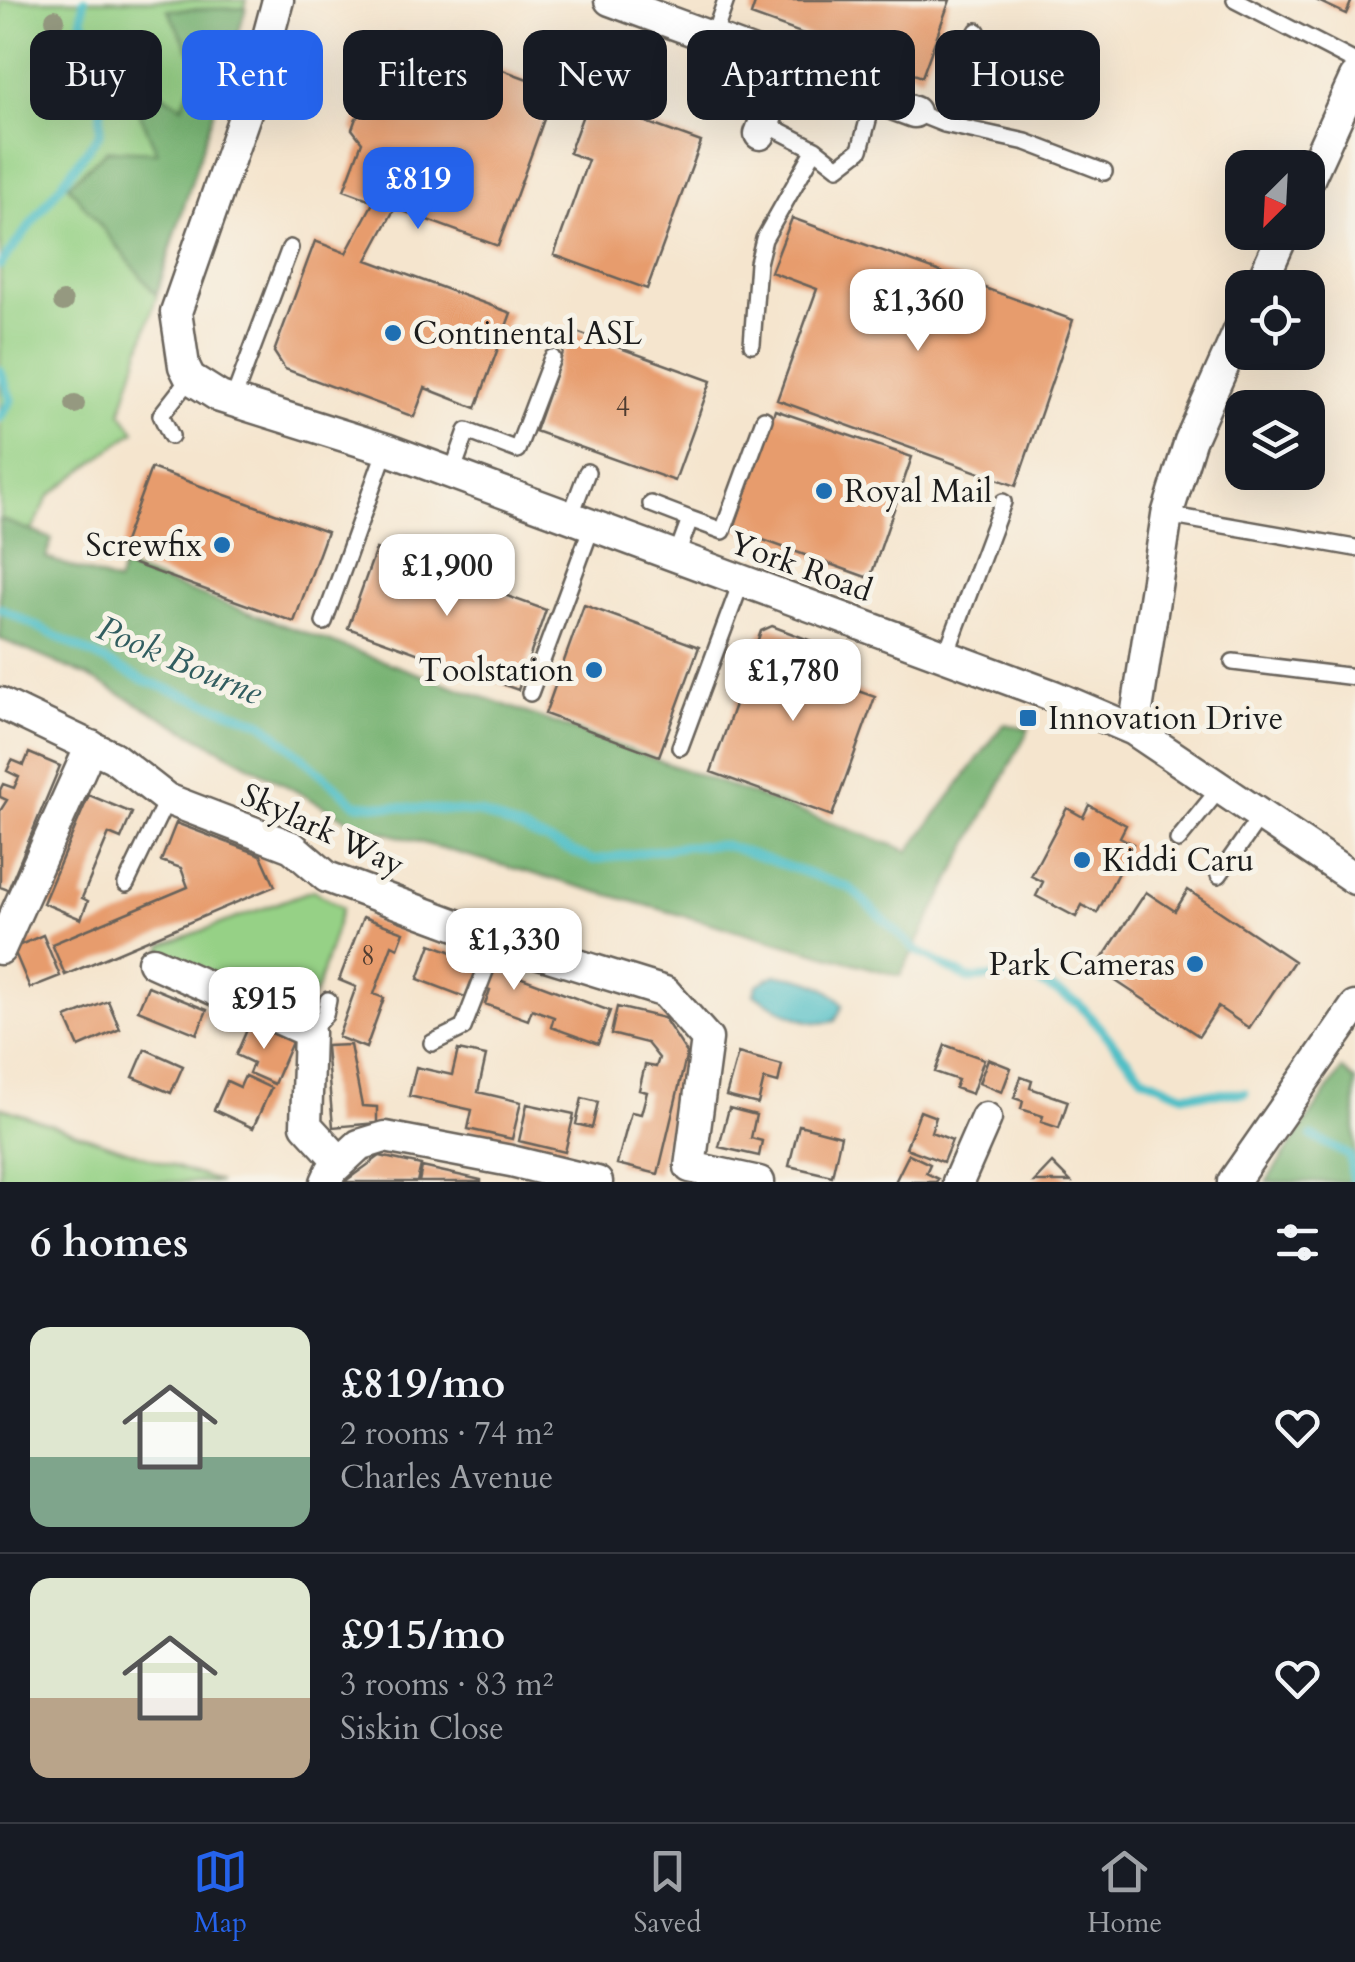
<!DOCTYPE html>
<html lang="en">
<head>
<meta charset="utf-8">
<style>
	:root { --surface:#171b24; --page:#20242c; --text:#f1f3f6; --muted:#9ea1a6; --line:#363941; --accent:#2563eb }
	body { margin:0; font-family:Cardo,serif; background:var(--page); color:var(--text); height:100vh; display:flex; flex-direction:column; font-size:38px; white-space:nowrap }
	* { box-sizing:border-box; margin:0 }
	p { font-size:32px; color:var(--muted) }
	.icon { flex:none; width:55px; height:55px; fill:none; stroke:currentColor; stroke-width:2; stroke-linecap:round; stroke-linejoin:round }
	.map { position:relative; height:1182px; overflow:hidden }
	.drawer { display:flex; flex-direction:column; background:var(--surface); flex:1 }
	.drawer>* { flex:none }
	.top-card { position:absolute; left:30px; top:30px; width:1295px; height:90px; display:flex; gap:20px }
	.needle { width:65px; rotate:204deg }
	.controls { position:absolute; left:1225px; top:150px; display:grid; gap:20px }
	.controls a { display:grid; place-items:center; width:100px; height:100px; border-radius:20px; background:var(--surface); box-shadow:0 10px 40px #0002; font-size:50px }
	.price { position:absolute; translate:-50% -85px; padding:0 22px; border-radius:20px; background:#fff; color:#222; font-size:32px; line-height:65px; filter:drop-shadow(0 2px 5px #0008) }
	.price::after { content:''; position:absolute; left:50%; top:60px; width:30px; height:22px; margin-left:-15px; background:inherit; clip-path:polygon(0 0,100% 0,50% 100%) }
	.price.selected { background:var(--accent); color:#fff }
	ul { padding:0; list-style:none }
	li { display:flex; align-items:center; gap:30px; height:250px; padding:0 30px }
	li+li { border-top:2px solid var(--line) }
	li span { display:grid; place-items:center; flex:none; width:280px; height:200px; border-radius:20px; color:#555 }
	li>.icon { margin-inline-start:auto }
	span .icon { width:120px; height:120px; fill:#fffc; stroke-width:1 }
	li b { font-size:42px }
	h2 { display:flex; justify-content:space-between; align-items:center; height:120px; padding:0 30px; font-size:42px }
	.tag { padding:0 35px; border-radius:20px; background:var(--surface); box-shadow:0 10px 40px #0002; font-size:35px; line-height:90px }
	.tag.selected { background:var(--accent); color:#fff }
	.tab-bar { display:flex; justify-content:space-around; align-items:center; height:140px; border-top:2px solid var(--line); background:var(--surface); font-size:28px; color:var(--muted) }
	.tab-bar a { display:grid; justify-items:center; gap:5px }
	.tab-bar .selected { color:var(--accent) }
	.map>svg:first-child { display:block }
	.green { fill:#96d186; stroke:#597651; stroke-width:2.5 }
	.forest { fill:#78b373; stroke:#4a6848; stroke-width:2.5 }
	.water { fill:#51bfc6; stroke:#366e71; stroke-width:2.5 }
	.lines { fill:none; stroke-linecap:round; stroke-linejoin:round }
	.stream { stroke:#51bfc6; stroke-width:9 }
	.building { fill:#e79c6d }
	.lane-casing { stroke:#68625a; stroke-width:20 }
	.street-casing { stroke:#68625a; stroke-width:35 }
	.lane { stroke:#fff; stroke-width:15 }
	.street { stroke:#fff; stroke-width:30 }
	.tree { fill:#959980 }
	.poi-dot { fill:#1f6fb2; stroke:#f7f3e8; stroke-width:4 }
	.labels { text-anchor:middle; stroke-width:10; stroke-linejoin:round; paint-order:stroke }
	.number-label { font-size:28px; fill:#4f3c30 }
	.poi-label { font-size:32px; fill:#1c1c1c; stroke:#f7f3e8; text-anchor:start }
	.street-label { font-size:32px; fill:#1c1c1c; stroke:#f7f3e8 }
	.water-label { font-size:35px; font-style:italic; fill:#315d60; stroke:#f7f3e8 }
</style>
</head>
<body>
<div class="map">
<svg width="1355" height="1182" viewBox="0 0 1355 1182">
	<rect width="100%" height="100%" fill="#f7f3e8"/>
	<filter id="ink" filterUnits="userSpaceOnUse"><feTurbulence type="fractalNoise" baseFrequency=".01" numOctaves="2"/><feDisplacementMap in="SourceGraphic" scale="20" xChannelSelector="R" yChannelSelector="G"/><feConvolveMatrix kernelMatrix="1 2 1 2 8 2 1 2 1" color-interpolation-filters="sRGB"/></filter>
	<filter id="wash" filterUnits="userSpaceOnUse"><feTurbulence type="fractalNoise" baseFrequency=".0048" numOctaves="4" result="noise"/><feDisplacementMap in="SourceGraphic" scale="40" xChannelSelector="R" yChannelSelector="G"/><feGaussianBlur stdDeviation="2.25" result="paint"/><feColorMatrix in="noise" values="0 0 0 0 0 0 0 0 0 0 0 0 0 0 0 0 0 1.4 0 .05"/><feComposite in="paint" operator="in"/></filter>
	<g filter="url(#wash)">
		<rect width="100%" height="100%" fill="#f5e5ce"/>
		<path class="green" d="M 0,0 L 247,0 L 121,412 L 135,431 L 49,496 L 32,531 L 52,539 L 46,558 L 118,583 L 0,639 Z
			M 313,890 L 342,908 L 317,989 L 307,1004 L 271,1005 L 160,956 L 163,945 Z
			M 0,1107 L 220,1182 L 0,1182 Z"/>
		<path class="forest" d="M 246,8 L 156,295 L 68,185 L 107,150 L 157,152 L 140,114 L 148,85 L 182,106 L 198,67 L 168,10 Z
			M 0,519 L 52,539 L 46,558 L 117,583 L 123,567 L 909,851 L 1004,724 L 1029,729 L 900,976 L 358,825 L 87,676 L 0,639 Z
			M 1342,1069 L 1355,1081 L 1355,1182 L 1266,1182 Z"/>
		<path class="water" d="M 775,975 C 801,977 827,983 843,1005 L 835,1021 C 808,1029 777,1008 754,994 L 757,985 Z"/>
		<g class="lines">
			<path class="stream" d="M 0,265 L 100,133 L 103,55 L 82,20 L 84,0
				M 0,370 L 11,400 L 0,417
				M 0,608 L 143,680 L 263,723 L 356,804 L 480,813 L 593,860 L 685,846 L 725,845 L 850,888 L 917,951 L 969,979 L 1026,975 L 1079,1004 L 1143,1077 L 1183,1094 L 1245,1093
				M 1312,1136 L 1350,1156 L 1353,1182"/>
		</g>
		<g id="blocks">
			<path class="building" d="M 756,0 L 950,0 L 922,77 L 751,15 Z
				M 1316,0 L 1352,0 L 1346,14 Z
				M 398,32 L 555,89 L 498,246 L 395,208 L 367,260 L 511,313 L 476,408 L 425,388 L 414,417 L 285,369 L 274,352 L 315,241 L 346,253 L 374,201 L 344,190 L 362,142 L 352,129 L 356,118 L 370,111 Z
				M 588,101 L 701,142 L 647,289 L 554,255 L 588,160 L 569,153 Z
				M 792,218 L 1073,320 L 1016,486 L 777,400 L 817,289 L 771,272 Z
				M 571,330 L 711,381 L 675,481 L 535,431 Z
				M 775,410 L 912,457 L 872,573 L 866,577 L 738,531 L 735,525 Z
				M 151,468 L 327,532 L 294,622 L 118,558 Z
				M 376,549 L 546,610 L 518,690 L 348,628 Z
				M 584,605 L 699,647 L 659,756 L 545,714 Z
				M 772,626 L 830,648 L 835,659 L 827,680 L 875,697 L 832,816 L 711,772 L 761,631 Z
				M 29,753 L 60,766 L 8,890 L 0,887 L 0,811 L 7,800 L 0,797 L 0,790 L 3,784 L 14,788 L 19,777 L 7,771 L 12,760 L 24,765 Z
				M 89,795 L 132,813 L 121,839 L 109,834 L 82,898 L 88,901 L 81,919 L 43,903 Z
				M 1089,805 L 1126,825 L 1120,837 L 1133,844 L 1097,913 L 1082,905 L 1076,917 L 1036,896 L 1043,882 L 1031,876 L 1067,808 L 1083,817 Z
				M 176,823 L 261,855 L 275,886 L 65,975 L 52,944 L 188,887 L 181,868 L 161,861 Z
				M 1188,890 L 1294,961 L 1249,1028 L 1218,1007 L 1199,1036 L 1096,968 L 1146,892 L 1175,911 Z
				M 363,917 L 404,932 L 398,948 L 392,945 L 374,994 L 384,998 L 366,1048 L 338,1037 L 356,987 L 339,980 Z
				M 43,935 L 60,976 L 30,988 L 13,948 Z
				M 431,944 L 610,1011 L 598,1044 L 551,1027 L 554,1017 L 532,1009 L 528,1020 L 485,1004 L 490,990 L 471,982 L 465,997 L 418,979 Z
				M 148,986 L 207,1010 L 197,1034 L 138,1010 Z
				M 108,1001 L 120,1029 L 79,1047 L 66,1018 Z
				M 617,1007 L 664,1018 L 687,1053 L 658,1174 L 617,1164 L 631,1112 L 641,1114 L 647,1092 L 639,1090 L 645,1065 L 656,1067 L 659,1058 L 647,1043 L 611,1034 Z
				M 250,1023 L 292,1042 L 274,1084 L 249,1073 L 253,1063 L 236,1055 Z
				M 350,1045 L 362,1106 L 377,1107 L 377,1123 L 333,1127 L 326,1046 Z
				M 945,1045 L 984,1059 L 972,1094 L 955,1088 L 958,1080 L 935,1072 Z
				M 145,1049 L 183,1066 L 171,1093 L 133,1077 Z
				M 458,1050 L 486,1056 L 478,1092 L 521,1102 L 512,1139 L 468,1129 L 472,1110 L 409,1096 L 416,1067 L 452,1075 Z
				M 738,1053 L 782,1065 L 778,1083 L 764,1079 L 758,1104 L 726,1096 Z
				M 988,1059 L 1011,1068 L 1002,1092 L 979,1083 Z
				M 245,1076 L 271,1088 L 253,1128 L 214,1110 L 227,1081 L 240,1087 Z
				M 1021,1077 L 1032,1081 L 1030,1088 L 1068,1101 L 1059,1128 L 1041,1122 L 1043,1116 L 1021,1109 L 1023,1101 L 1014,1098 Z
				M 582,1098 L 598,1102 L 592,1128 L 576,1124 Z
				M 527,1104 L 574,1114 L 565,1152 L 519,1141 Z
				M 729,1108 L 756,1115 L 751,1138 L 762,1141 L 759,1156 L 719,1147 Z
				M 920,1111 L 936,1117 L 931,1132 L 952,1140 L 943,1162 L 906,1148 Z
				M 799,1125 L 841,1136 L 832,1176 L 789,1166 Z
				M 909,1154 L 930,1164 L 926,1173 L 938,1179 L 936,1182 L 895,1182 Z
				M 380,1156 L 421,1165 L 417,1182 L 344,1182 Z
				M 1052,1163 L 1071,1182 L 1034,1182 Z
				M 422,1167 L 481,1180 L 481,1182 L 419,1182 Z"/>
		</g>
	</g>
	<g filter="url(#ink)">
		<use href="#blocks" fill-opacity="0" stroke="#68625a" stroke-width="2.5"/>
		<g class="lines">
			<defs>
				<path id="lane" d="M 1235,0 L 1355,62
					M 712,40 L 726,0
					M 914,112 L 944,124 L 977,31
					M 764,123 L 815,149 L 838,167 L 860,150 L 874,98
					M 944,124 L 1026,142 L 1104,172
					M 752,344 L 758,263 L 764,239 L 815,149
					M 233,400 L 290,248
					M 171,436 L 161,415 L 190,378
					M 452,473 L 467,431 L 517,450 L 552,358
					M 651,504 L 690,519
					M 1167,515 L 1355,548
					M 570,517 L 587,472
					M 676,557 L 690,519 L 723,531 L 764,419
					M 324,622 L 386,449
					M 945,657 L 1003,502
					M 1233,662 L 1355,677
					M 530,693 L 592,526
					M 680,747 L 742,580
					M 1178,840 L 1221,787
					M 1219,875 L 1262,814
					M 126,884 L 167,799
					M 309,1032 L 325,1015 L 328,1000
					M 432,1043 L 463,1028 L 497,940"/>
				<path id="street" d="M 278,0 L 254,89 L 176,312 L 184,366 L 190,378 L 220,397 L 386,449 L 1054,696 L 1134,730 L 1355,879
					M 610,0 L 914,112
					M 760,134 L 786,66
					M 1308,181 L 1355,78
					M 1259,288 L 1284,232
					M 0,703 L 113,757 L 167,799 L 292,847 L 327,877 L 497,940 L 665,992 L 707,1039 L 690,1167 L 759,1182
					M 1134,730 L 1167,515 L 1190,441 L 1242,324
					M 0,949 L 91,746
					M 153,962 L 309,1032 L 306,1125 L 340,1162
					M 326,1182 L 331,1171 L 359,1145 L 385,1137 L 511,1161 L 597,1182
					M 958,1182 L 986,1118
					M 1233,1182 L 1355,1007"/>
			</defs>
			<use href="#lane" class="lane-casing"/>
			<use href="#street" class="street-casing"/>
			<use href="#lane" class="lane"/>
			<use href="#street" class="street"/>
		</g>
		<g class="tree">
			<circle cx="55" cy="19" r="10"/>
			<circle cx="63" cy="302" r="10"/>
			<circle cx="75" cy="404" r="10"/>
		</g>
	</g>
	<g class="poi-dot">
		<circle cx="393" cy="333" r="10"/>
		<circle cx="824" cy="491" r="10"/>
		<circle cx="222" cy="545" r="10"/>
		<circle cx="594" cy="670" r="10"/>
		<rect x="1018" y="708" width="20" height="20" rx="5"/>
		<circle cx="1082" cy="860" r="10"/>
		<circle cx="1195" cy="964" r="10"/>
	</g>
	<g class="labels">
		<g class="number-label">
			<text x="623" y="416">4</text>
			<text x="368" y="965">8</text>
		</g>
		<g class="poi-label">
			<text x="413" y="344">Continental ASL</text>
			<text x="844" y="502">Royal Mail</text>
			<text x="202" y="556" text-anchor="end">Screwfix</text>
			<text x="574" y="681" text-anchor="end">Toolstation</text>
			<text x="1048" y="729">Innovation Drive</text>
			<text x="1102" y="871">Kiddi Caru</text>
			<text x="1175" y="975" text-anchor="end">Park Cameras</text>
		</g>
		<g class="street-label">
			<text transform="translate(801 566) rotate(20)" y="11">York Road</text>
			<text transform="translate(323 829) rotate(25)" y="11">Skylark Way</text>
		</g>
		<g class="water-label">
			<text transform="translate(180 660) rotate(23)" y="12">Pook Bourne</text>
		</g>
	</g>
</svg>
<div class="controls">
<a><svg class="needle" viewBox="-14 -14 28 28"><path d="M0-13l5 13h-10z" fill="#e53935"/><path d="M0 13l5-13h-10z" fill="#9ea1a6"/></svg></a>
<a><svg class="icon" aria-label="locate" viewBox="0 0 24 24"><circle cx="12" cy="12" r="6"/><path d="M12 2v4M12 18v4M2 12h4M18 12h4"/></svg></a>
<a><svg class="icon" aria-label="layers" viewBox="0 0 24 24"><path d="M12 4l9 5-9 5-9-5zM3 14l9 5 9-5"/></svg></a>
</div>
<b class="price selected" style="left:418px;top:232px">£819</b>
<b class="price" style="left:918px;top:354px">£1,360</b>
<b class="price" style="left:447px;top:619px">£1,900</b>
<b class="price" style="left:793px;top:724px">£1,780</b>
<b class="price" style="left:514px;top:993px">£1,330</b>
<b class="price" style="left:264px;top:1052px">£915</b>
<div class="top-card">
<a class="tag">Buy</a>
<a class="tag selected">Rent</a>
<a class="tag">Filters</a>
<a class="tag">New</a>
<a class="tag">Apartment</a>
<a class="tag">House</a>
</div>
</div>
<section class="drawer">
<h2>6 homes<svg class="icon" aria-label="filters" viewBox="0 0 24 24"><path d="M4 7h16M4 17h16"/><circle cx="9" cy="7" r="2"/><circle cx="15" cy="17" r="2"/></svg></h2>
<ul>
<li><span style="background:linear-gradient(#dfe7d0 65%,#7fa58c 0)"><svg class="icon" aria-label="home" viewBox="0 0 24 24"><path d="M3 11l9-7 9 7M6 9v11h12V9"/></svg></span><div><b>£819/mo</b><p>2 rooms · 74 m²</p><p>Charles Avenue</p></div><svg class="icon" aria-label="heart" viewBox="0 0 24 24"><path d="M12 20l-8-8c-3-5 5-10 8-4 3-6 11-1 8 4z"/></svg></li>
<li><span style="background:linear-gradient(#dfe7d0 60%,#b9a48a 0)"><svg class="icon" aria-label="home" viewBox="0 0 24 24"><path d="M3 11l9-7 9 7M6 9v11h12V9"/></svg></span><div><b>£915/mo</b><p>3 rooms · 83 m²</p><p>Siskin Close</p></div><svg class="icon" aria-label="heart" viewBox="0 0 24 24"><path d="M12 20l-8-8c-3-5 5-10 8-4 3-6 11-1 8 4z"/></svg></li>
</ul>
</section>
<nav class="tab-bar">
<a class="selected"><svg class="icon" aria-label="map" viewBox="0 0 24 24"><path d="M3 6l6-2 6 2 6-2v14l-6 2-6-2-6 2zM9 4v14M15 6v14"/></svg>Map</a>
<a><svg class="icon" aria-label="saved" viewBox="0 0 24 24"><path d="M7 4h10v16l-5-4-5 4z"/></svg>Saved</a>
<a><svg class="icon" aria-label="home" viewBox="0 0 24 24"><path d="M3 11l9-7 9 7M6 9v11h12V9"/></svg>Home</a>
</nav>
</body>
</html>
